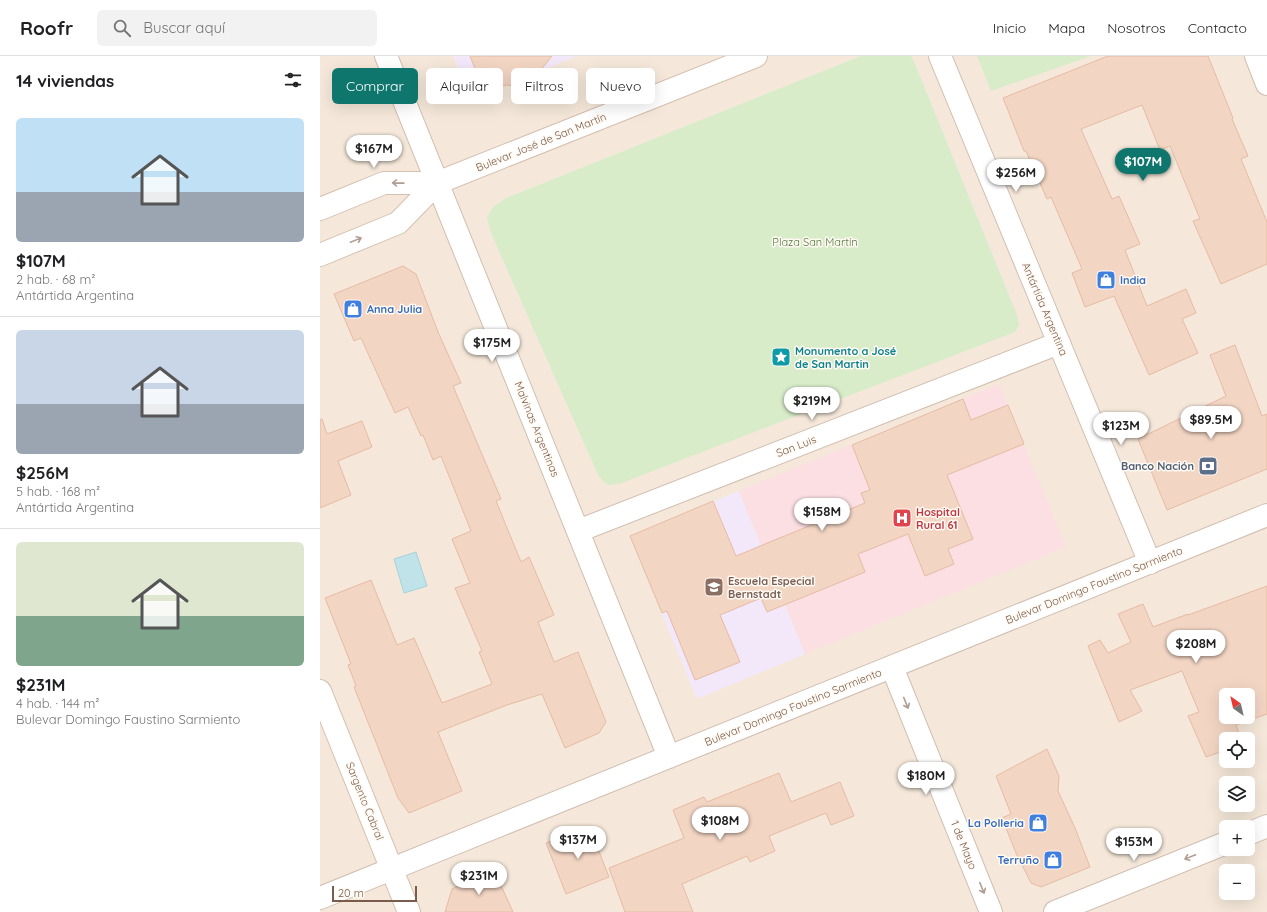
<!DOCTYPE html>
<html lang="es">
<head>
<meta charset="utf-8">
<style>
	:root { --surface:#fff; --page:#f2f2f2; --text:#202124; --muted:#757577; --line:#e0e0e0; --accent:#0f766e }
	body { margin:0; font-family:Quicksand,sans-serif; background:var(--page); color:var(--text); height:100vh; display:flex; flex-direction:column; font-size:15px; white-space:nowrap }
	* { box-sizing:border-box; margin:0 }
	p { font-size:13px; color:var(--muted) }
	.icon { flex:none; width:22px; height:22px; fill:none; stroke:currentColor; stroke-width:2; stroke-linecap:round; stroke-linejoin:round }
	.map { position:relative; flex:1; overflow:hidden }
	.side { display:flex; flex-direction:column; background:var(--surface); width:320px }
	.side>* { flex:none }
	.guide { position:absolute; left:12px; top:12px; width:380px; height:36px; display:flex; gap:8px }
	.needle { width:26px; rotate:326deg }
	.buttons { position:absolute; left:899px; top:632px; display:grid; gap:8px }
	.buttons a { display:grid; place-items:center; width:36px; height:36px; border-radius:6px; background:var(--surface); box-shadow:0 4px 16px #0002; font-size:20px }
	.scale { position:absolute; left:12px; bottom:10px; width:85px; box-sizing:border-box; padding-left:4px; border:2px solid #7a5c4d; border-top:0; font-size:11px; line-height:14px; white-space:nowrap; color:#7a5c4d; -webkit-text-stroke:3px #fffaf3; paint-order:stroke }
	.price { position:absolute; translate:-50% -34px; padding:0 9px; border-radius:14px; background:#fff; color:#222; font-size:13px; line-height:26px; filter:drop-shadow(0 1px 2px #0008) }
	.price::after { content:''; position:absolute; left:50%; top:24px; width:12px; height:9px; margin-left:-6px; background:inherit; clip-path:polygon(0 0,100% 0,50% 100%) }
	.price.current { background:var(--accent); color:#fff }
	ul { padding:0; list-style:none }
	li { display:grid; align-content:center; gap:8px; height:212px; padding:0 16px }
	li+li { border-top:1px solid var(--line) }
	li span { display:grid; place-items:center; height:124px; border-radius:6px; color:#555 }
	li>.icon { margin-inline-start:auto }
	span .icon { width:72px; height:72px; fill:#fffc; stroke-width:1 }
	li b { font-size:17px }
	h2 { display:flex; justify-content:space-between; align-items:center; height:48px; padding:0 16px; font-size:17px }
	.tag { padding:0 14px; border-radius:6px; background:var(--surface); box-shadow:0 4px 16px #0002; font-size:14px; line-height:36px }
	.tag.current { background:var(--accent); color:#fff }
	header { display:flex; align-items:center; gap:24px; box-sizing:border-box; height:56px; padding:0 20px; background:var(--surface); border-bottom:1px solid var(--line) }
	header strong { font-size:19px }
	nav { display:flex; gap:22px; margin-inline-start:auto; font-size:14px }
	.search { width:280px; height:36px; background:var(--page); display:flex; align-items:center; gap:10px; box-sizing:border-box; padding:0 14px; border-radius:6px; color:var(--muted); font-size:15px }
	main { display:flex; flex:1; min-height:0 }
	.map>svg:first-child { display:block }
	.residential { fill:#f5e8da; fill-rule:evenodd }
	.education { fill:#f3e8fa }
	.medical { fill:#fbdfe3 }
	.green { fill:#d8ecc9 }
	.water { fill:#bfe3e8; stroke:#a5d3da }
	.building { fill:#f3d5c3; stroke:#e6bba3; fill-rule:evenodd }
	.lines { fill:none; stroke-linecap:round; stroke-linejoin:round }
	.minor-casing { stroke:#d1beb0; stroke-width:24 }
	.tertiary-casing { stroke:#d1beb0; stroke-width:24 }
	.secondary-casing { stroke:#d6c0b0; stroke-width:24 }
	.minor { stroke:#fff; stroke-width:22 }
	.tertiary { stroke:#fff; stroke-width:22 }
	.secondary { stroke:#fff; stroke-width:22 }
	.oneway { stroke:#af9d94 }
	.labels { text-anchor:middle; stroke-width:3; stroke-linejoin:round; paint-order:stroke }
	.street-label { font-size:11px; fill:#7a5c4d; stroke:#fffaf3 }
	.park-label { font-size:11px; fill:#537a41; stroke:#fffaf3 }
	.shop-label { font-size:11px; font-weight:bold; fill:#366cbe; stroke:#fffaf3; text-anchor:start }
	.culture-label { font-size:11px; font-weight:bold; fill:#0d838f; stroke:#fffaf3; text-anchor:start }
	.service-label { font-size:11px; font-weight:bold; fill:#4e5e75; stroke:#fffaf3; text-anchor:end }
	.health-label { font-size:11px; font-weight:bold; fill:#be3a42; stroke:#fffaf3; text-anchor:start }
	.education-label { font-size:11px; font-weight:bold; fill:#785e54; stroke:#fffaf3; text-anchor:start }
</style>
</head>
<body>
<header>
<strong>Roofr</strong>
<div class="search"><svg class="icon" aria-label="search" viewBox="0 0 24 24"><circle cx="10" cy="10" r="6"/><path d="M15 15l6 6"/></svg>Buscar aquí</div>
<nav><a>Inicio</a><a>Mapa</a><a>Nosotros</a><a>Contacto</a></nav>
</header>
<main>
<section class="side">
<h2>14 viviendas<svg class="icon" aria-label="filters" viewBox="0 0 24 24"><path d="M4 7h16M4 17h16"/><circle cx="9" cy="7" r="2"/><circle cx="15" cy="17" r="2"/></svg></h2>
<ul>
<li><span style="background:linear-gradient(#bfe0f5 60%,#9aa5b1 0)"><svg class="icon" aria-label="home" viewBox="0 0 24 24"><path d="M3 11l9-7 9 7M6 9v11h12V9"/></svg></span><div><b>$107M</b><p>2 hab. · 68 m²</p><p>Antártida Argentina</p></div></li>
<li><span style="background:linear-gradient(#c9d6e8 60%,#9aa5b1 0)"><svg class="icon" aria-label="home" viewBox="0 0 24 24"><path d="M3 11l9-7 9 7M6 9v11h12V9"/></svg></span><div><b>$256M</b><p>5 hab. · 168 m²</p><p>Antártida Argentina</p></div></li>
<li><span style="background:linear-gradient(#dfe7d0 60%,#7fa58c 0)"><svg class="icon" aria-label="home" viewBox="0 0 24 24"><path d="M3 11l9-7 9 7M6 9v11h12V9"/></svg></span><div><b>$231M</b><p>4 hab. · 144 m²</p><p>Bulevar Domingo Faustino Sarmiento</p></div></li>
</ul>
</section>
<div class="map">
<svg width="947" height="856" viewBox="0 0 947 856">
	<rect width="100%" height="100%" fill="#fdf6ec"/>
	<path class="residential" d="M 0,0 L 947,0 L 947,856 L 0,856 ZM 906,639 L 928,639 L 928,661 L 906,661 ZM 906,683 L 928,683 L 928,705 L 906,705 ZM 906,727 L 928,727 L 928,749 L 906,749 ZM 906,771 L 928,771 L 928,793 L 906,793 ZM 906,815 L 928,815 L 928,837 L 906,837 Z"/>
	<path class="education" d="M 133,0 L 257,0 L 151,43 Z
		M 419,435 L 485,598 L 377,643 L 310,480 Z"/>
	<path class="medical" d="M 679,328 L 746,491 L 485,598 L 419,435 Z"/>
	<path class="green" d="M 541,0 L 591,0 L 595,8 L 697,259 L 699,269 L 695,276 L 299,428 L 288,429 L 279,421 L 171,177 L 167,161 L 173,151 L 186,142 Z
		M 657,0 L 771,0 L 671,35 Z"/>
	<path class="water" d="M 96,496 L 107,530 L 84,537 L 74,503 Z"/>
	<path class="building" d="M 150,0 L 232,0 L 211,26 L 202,31 L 186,29 L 165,38 Z
		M 788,0 L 888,0 L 913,62 L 912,63 L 928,100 L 921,103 L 947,166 L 947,208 L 901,228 L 873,165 L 880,163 L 850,90 L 840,94 L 822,49 L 761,73 L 792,143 L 799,140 L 820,188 L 805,194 L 827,250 L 866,233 L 876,257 L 862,263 L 878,297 L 829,319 L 794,240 L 765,251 L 752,217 L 762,213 L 731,141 L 727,143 L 706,95 L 704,95 L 683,42 Z
		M 83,210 L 96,218 L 118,276 L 141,327 L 133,330 L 181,443 L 176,445 L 201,506 L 209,501 L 234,559 L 218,566 L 234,606 L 258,596 L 286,666 L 279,677 L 245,692 L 222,638 L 187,649 L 118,676 L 142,735 L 89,757 L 78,742 L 34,631 L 36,630 L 28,609 L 31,608 L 5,542 L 51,524 L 77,589 L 94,582 L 122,647 L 172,628 L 159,596 L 162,595 L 135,532 L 150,527 L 132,483 L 151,475 L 121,400 L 113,404 L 103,379 L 101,380 L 88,351 L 75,357 L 41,282 L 34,285 L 14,238 Z
		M 915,289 L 942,360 L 947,358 L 947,413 L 847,454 L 818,383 L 906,340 L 890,299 Z
		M 643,343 L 651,364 L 688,349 L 704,388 L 627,419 L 653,483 L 628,493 L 634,508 L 605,520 L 588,478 L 538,498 L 545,516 L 447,556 L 441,542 L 400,559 L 420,606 L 375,624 L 347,555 L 342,557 L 310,480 L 393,445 L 416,500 L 545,447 L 541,437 L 550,434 L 532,389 Z
		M 2,363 L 7,378 L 42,365 L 52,391 L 18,405 L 31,439 L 0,452 L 0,364 Z
		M 947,530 L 947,658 L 916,669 L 921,683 L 906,683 L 906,694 L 886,701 L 868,660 L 879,656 L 862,615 L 810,634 L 822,655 L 799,666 L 768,590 L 780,584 L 788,597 L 811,586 L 798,558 L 823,548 L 833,571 L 868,558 L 868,559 ZM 906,639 L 928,639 L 928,661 L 906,661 Z
		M 727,693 L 739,720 L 738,735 L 755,772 L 770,811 L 721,831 L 711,827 L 696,797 L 682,762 L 691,758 L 676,720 Z
		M 459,717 L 471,746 L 520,726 L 534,760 L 511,769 L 506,757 L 449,780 L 455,795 L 430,806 L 427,800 L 362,828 L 373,856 L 305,856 L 289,812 L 364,782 L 353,754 L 384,741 L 387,746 Z
		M 269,770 L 289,821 L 246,838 L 226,787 Z
		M 174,814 L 193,856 L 125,856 L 132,833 Z"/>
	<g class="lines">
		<defs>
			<path id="minor" d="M 936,0 L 947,28
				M 258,475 L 739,287
				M 572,611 L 671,856
				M 928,778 L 947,770
				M 735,856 L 906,787"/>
			<path id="tertiary" d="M 66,0 L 349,701
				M 620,0 L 830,507
				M 0,842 L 947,459"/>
			<path id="secondary" d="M 0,153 L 64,127 L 117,127 L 436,0
				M 0,199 L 78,167 L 117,127
				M 0,635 L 89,856"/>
		</defs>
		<use href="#minor" class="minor-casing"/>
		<use href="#tertiary" class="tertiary-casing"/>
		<use href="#secondary" class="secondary-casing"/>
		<use href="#minor" class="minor"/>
		<use href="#tertiary" class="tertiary"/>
		<use href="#secondary" class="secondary"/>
	</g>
	<defs><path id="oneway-shaft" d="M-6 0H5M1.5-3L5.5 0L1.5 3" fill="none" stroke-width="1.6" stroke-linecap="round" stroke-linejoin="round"/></defs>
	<g class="oneway">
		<use href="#oneway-shaft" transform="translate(78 127) rotate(-179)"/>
		<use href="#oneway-shaft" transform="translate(36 184) rotate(-22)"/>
		<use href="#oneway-shaft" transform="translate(586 647) rotate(68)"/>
		<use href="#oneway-shaft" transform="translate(870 801) rotate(158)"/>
		<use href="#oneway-shaft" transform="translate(662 832) rotate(68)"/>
	</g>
	<defs>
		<symbol id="shop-square" viewBox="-11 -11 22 22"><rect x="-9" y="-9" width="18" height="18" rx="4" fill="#3f7fe0" stroke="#fffaf3"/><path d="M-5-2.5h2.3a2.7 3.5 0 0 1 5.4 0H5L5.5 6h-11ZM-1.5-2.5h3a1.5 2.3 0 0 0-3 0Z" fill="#fff"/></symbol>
		<symbol id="sight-square" viewBox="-11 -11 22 22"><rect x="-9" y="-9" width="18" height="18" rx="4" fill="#0f9aa8" stroke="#fffaf3"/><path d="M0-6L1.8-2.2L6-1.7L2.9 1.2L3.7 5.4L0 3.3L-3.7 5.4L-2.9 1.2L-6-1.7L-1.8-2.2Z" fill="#fff"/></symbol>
		<symbol id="bank-square" viewBox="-11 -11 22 22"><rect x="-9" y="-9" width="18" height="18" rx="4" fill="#5c6f8a" stroke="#fffaf3"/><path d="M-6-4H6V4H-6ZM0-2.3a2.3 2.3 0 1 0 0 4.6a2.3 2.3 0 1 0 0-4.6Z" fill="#fff"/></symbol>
		<symbol id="hospital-square" viewBox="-11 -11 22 22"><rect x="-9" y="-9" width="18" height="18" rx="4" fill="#e0444e" stroke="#fffaf3"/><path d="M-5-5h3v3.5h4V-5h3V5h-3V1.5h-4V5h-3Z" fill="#fff"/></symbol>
		<symbol id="school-square" viewBox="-11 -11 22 22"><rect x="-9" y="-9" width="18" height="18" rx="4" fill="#8d6e63" stroke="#fffaf3"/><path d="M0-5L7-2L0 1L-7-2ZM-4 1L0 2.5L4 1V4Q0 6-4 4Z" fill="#fff"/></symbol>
	</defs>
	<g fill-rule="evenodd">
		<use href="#shop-square" x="775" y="213" width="22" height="22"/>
		<use href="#shop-square" x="22" y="242" width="22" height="22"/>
		<use href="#sight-square" x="450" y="290" width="22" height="22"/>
		<use href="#bank-square" x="877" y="399" width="22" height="22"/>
		<use href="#hospital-square" x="571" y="451" width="22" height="22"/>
		<use href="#school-square" x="383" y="520" width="22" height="22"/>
		<use href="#shop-square" x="707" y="756" width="22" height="22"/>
		<use href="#shop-square" x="722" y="793" width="22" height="22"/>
	</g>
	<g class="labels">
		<g class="street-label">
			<text transform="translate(221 86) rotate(-22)" y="4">Bulevar José de San Martín</text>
			<text transform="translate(725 253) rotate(67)" y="4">Antártida Argentina</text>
			<text transform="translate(217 373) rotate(68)" y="4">Malvinas Argentinas</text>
			<text transform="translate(476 390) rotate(-21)" y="4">San Luis</text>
			<text transform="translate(774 529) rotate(-22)" y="4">Bulevar Domingo Faustino Sarmiento</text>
			<text transform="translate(473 651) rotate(-22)" y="4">Bulevar Domingo Faustino Sarmiento</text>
			<text transform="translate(45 745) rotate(68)" y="4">Sargento Cabral</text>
			<text transform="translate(644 789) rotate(68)" y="4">1 de Mayo</text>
		</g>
		<g class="park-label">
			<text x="495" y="190">Plaza San Martín</text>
		</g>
		<g class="shop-label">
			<text x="800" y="228">India</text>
			<text x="47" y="257">Anna Julia</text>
			<text x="704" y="771" text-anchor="end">La Polleria</text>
			<text x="719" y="808" text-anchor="end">Terruño</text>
		</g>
		<g class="culture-label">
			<text x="475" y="299">Monumento a José<tspan x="475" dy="13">de San Martin</tspan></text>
		</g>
		<g class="service-label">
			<text x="874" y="414">Banco Nación</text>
		</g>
		<g class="health-label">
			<text x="596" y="460">Hospital<tspan x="596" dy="13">Rural 61</tspan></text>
		</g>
		<g class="education-label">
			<text x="408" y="529">Escuela Especial<tspan x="408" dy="13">Bernstadt</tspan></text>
		</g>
	</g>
</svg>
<div class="buttons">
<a><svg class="needle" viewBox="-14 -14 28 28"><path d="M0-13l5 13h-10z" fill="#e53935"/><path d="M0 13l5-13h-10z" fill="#757577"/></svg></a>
<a><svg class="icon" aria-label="locate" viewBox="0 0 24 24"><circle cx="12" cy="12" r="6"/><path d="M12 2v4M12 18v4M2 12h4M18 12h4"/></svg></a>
<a><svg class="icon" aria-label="layers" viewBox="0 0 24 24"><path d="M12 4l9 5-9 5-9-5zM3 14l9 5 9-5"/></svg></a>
<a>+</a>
<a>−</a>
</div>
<div class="scale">20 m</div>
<b class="price" style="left:54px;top:113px">$167M</b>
<b class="price current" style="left:823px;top:126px">$107M</b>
<b class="price" style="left:696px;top:137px">$256M</b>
<b class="price" style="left:172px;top:307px">$175M</b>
<b class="price" style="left:492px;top:365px">$219M</b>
<b class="price" style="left:891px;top:384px">$89.5M</b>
<b class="price" style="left:801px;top:390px">$123M</b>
<b class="price" style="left:502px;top:476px">$158M</b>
<b class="price" style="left:876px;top:608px">$208M</b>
<b class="price" style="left:606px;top:740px">$180M</b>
<b class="price" style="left:400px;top:785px">$108M</b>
<b class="price" style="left:258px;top:804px">$137M</b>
<b class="price" style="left:814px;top:806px">$153M</b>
<b class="price" style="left:159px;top:840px">$231M</b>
<div class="guide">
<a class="tag current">Comprar</a>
<a class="tag">Alquilar</a>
<a class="tag">Filtros</a>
<a class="tag">Nuevo</a>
</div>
</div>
</main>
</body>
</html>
